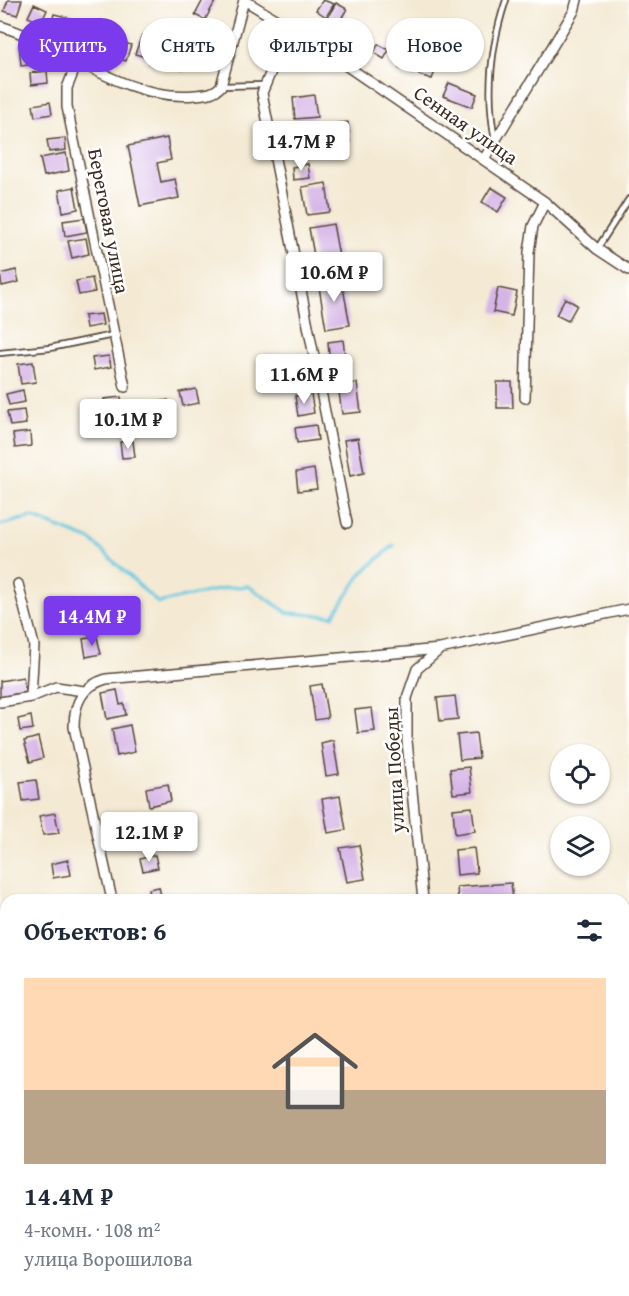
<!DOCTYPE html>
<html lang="ru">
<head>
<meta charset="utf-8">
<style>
	:root { --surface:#fff; --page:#f2f2f3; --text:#1f2937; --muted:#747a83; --line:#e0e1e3; --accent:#7c3aed }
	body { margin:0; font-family:"Gentium Book Plus",serif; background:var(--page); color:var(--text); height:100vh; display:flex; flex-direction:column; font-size:22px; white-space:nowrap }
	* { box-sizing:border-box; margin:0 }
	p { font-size:20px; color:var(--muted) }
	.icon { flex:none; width:33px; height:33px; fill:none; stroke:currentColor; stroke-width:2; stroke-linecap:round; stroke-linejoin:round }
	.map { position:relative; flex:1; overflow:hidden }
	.side { position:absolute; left:0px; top:894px; width:630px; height:402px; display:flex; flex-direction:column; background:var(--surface); border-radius:18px 18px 0 0; box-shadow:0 2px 4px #0004 }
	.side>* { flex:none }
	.top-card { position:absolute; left:18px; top:18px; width:594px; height:54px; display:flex; gap:12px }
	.fabs { position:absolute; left:550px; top:744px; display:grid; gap:12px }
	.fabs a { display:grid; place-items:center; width:60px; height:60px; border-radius:50%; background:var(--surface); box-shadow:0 2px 4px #0004; font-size:30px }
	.price { position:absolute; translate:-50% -51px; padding:0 14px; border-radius:6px; background:#fff; color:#222; font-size:20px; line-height:39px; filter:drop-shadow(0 2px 3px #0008) }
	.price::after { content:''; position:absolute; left:50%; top:36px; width:18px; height:14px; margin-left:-9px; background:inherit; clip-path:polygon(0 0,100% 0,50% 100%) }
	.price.current { background:var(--accent); color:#fff }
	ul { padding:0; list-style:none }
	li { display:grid; align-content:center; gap:12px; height:318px; padding:0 24px }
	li+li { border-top:2px solid var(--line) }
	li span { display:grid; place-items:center; height:186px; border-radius:0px; color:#555 }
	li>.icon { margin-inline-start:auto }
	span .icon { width:108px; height:108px; fill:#fffc; stroke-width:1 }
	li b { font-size:26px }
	h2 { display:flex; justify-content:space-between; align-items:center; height:72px; padding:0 24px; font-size:26px }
	.pill { padding:0 21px; border-radius:27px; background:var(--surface); box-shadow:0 2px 4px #0004; font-size:21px; line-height:54px }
	.pill.current { background:var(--accent); color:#fff }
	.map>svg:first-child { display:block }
	.built { fill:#ded5f5 }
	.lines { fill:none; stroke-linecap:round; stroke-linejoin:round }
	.stream { stroke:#62c7e0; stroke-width:3 }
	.building { fill:#d5b4e6 }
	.service-casing { stroke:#574739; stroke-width:8 }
	.minor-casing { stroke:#574739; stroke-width:12 }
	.path { stroke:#574739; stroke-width:2; stroke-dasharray:1.5 4.5; stroke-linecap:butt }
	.service { stroke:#fff; stroke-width:4.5 }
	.minor { stroke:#fff; stroke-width:9 }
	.labels { text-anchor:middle; stroke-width:5; stroke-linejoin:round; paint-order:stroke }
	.street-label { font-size:20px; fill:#3b2a1e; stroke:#fff }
</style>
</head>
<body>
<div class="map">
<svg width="629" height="1296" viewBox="0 0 629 1296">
	<rect width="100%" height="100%" fill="#fff"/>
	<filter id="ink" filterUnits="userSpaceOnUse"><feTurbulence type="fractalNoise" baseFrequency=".0167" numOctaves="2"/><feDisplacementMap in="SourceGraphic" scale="12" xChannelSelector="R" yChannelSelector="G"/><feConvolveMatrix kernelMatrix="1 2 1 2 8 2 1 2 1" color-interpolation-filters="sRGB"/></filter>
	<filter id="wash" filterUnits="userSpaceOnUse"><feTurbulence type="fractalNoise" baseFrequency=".008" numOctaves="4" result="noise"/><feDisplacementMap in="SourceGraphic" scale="24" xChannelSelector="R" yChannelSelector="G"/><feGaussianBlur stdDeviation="1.35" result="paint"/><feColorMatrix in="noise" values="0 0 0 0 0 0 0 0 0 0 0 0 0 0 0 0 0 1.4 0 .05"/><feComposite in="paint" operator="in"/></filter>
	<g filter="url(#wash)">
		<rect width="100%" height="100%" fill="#f4ead4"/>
		<path class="built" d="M 0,1216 L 6,1216 L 6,1290 L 100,1290 L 101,1296 L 0,1296 Z"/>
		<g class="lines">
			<path class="stream" d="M 0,525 L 32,517 L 91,540 L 158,603 L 225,588 L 248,586 L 288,613 L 333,616 L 362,573 L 394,545"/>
		</g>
		<g id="blocks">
			<path class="building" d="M 8,0 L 22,0 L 17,15 L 4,11 Z
				M 203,0 L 216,0 L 205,20 L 195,15 Z
				M 323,0 L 334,4 L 326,17 L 316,10 Z
				M 336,3 L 347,9 L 342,17 L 355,24 L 350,34 L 326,21 Z
				M 34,4 L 47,10 L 41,23 L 28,17 Z
				M 54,14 L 70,18 L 66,32 L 50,28 Z
				M 101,28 L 116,34 L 111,48 L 96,42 Z
				M 359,28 L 374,37 L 368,47 L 353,38 Z
				M 268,32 L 280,39 L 268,60 L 256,54 Z
				M 75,34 L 90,41 L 85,52 L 70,45 Z
				M 142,35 L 152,39 L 146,57 L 135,54 Z
				M 116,40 L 131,45 L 126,61 L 111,56 Z
				M 33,43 L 36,64 L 21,66 L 19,44 Z
				M 378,44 L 389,50 L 384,59 L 374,53 Z
				M 408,45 L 421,50 L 412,73 L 399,68 Z
				M 154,47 L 165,50 L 160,67 L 149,63 Z
				M 179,48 L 189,52 L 183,70 L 173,66 Z
				M 428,51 L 441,56 L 432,79 L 419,75 Z
				M 47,71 L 48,83 L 31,85 L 30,73 Z
				M 449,83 L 477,94 L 472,107 L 443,96 Z
				M 314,95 L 317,117 L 295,119 L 293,98 Z
				M 50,102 L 52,114 L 35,117 L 33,105 Z
				M 348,122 L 350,143 L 335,144 L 333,124 Z
				M 65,138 L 66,150 L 49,152 L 47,140 Z
				M 167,138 L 171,160 L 157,163 L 161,182 L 175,179 L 179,198 L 140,206 L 128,146 Z
				M 66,153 L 69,171 L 44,176 L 40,158 Z
				M 308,164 L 310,178 L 293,180 L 292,167 Z
				M 326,183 L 330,212 L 307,215 L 302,187 Z
				M 74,187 L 78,209 L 63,212 L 59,190 Z
				M 491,187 L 507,197 L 498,212 L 482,202 Z
				M 84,218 L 87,232 L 65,236 L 63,221 Z
				M 333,224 L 339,256 L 315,261 L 309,228 Z
				M 86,238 L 89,254 L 72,258 L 68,241 Z
				M 16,270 L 19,282 L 2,286 L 0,274 Z
				M 341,277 L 350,325 L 326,329 L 318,281 Z
				M 92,278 L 95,292 L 79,295 L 76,281 Z
				M 498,288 L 517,292 L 512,316 L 493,312 Z
				M 565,298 L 577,305 L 568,321 L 556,315 Z
				M 101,314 L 103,325 L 86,328 L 84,316 Z
				M 343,340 L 346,363 L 330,365 L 328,342 Z
				M 109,356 L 111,367 L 94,370 L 92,358 Z
				M 33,362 L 36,382 L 21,384 L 18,364 Z
				M 310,373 L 313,386 L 295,390 L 292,377 Z
				M 497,382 L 512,382 L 513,408 L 497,408 Z
				M 357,383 L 361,412 L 342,414 L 338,385 Z
				M 196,389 L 199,403 L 183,406 L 180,392 Z
				M 23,390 L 25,402 L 9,405 L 6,394 Z
				M 311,394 L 314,413 L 298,416 L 295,396 Z
				M 121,397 L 123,412 L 106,414 L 104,399 Z
				M 168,400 L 172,419 L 161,421 L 157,402 Z
				M 24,410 L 26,424 L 10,426 L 7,412 Z
				M 316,425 L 318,440 L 297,443 L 295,428 Z
				M 30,432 L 31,446 L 15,448 L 13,434 Z
				M 358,438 L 364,473 L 350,476 L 344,440 Z
				M 133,441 L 135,457 L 122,458 L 120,442 Z
				M 314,469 L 317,489 L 298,491 L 296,472 Z
				M 97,637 L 101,654 L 86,657 L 83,639 Z
				M 23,677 L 26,692 L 0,697 L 0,681 Z
				M 322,684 L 328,718 L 315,720 L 310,686 Z
				M 117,690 L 120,705 L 124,704 L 126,715 L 107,719 L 102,693 Z
				M 455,696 L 458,719 L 440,721 L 437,698 Z
				M 372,708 L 375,731 L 358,733 L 355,710 Z
				M 31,716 L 33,729 L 20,731 L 18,719 Z
				M 130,725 L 135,752 L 117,756 L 112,729 Z
				M 476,733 L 479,758 L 460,760 L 457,735 Z
				M 38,737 L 43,758 L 30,762 L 24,741 Z
				M 333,740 L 339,774 L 326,776 L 321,743 Z
				M 469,767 L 472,792 L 453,794 L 450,769 Z
				M 36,780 L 39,799 L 23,801 L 20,782 Z
				M 168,784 L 171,801 L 149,806 L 146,788 Z
				M 340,796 L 346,830 L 328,833 L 322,799 Z
				M 472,807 L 475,831 L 455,834 L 453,809 Z
				M 55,813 L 59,833 L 43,835 L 39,816 Z
				M 151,817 L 155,836 L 134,840 L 131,820 Z
				M 359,845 L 365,879 L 347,882 L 340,848 Z
				M 474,848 L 477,873 L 457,875 L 455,850 Z
				M 155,855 L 158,868 L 143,871 L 140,859 Z
				M 68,860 L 71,875 L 53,878 L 51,864 Z
				M 511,883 L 513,900 L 458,900 L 457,887 Z
				M 159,887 L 162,900 L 151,900 L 149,889 Z
				M 29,1290 L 29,1296 L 7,1296 L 7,1291 L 11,1290 Z
				M 152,1290 L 168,1290 L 170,1296 L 150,1296 L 149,1291 Z"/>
		</g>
	</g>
	<g filter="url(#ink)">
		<use href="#blocks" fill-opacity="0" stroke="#574739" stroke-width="1.5"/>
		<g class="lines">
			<defs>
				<path id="service" d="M 221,86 L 264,85
					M 495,140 C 486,93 491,45 506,0
					M 597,249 L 629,199
					M 0,353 L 50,348 L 113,335"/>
				<path id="minor" d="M 0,26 C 64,45 124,102 195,95 C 205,94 214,94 221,86 L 244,0 L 303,36 L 545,202 L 597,249 L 629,270
					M 303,36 L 272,69 L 262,93 L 347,523
					M 77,63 L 67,88 L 67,107 L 125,387
					M 484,159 L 574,11 L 577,0
					M 525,398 L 529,252 L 533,226 L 545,202
					M 18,584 L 34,645 L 31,697
					M 0,702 L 31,697 L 56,687 L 84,691
					M 112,900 L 74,727 C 74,703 82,686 106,679 L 440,649 L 629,609
					M 423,900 L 407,741 L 407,698 L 417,669 L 438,651
					M 0,1203 L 6,1203
					M 200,1290 L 201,1296
					M 482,1290 L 483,1296"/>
			</defs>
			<use href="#service" class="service-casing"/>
			<use href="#minor" class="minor-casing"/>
			<path class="path" d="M 0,1096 L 6,1102"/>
			<use href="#service" class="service"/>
			<use href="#minor" class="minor"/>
		</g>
	</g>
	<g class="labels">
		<g class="street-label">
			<text transform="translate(466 125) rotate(35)" y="7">Сенная улица</text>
			<text transform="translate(109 221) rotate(79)" y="7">Береговая улица</text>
			<text transform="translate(394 770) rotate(-93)" y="7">улица Победы</text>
		</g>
	</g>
</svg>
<div class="fabs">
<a><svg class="icon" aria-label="locate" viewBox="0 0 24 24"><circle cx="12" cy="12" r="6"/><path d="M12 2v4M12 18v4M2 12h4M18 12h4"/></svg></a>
<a><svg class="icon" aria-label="layers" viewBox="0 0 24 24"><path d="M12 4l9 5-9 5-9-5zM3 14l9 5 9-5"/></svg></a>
</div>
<b class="price" style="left:301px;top:172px">14.7M ₽</b>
<b class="price" style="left:334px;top:303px">10.6M ₽</b>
<b class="price" style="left:304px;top:405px">11.6M ₽</b>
<b class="price" style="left:128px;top:450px">10.1M ₽</b>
<b class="price current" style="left:92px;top:647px">14.4M ₽</b>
<b class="price" style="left:149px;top:863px">12.1M ₽</b>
<div class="top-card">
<a class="pill current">Купить</a>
<a class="pill">Снять</a>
<a class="pill">Фильтры</a>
<a class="pill">Новое</a>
</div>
<section class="side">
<h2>Объектов: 6<svg class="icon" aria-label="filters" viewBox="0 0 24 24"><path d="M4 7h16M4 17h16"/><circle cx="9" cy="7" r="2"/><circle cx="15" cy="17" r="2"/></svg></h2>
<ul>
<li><span style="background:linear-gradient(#ffd9b3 60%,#b9a48a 0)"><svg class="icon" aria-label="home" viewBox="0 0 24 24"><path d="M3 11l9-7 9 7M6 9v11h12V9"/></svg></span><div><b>14.4M ₽</b><p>4-комн. · 108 m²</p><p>улица Ворошилова</p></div></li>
</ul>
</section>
</div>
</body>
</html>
